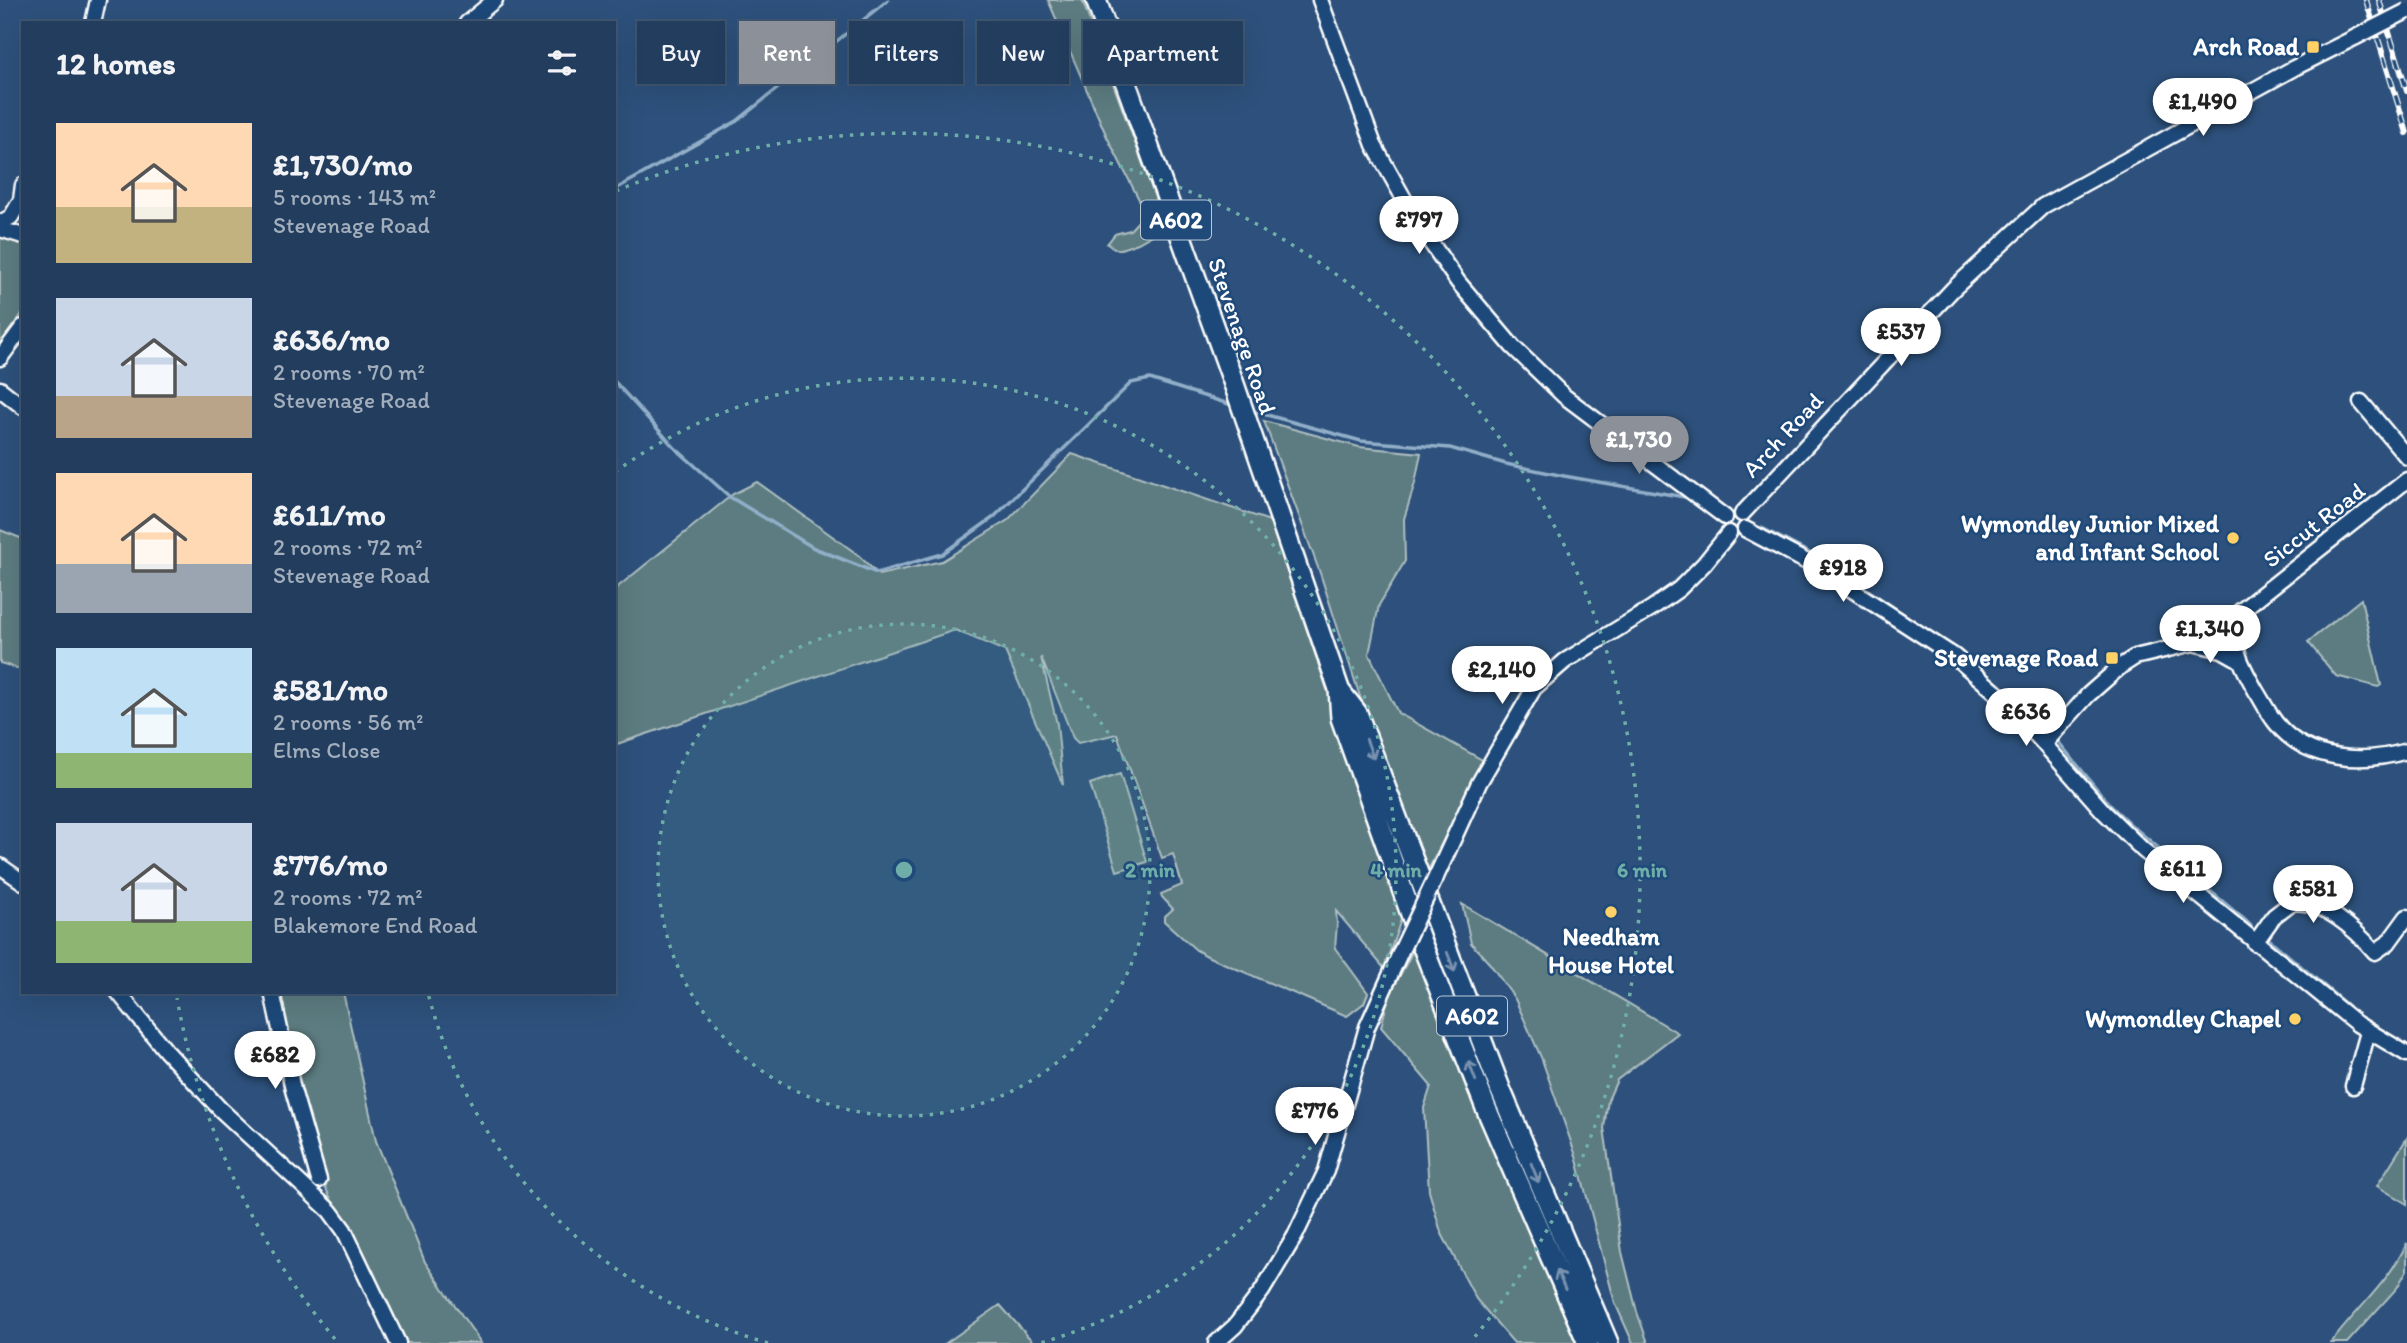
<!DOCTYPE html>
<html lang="en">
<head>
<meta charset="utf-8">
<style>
	:root { --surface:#223d5d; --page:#2e4866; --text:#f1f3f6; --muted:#a2aebc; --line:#3f5672; --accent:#8c9099 }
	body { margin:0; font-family:Itim,sans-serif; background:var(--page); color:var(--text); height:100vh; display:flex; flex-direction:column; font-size:26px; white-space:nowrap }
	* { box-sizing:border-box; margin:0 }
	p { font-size:23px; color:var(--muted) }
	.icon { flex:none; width:38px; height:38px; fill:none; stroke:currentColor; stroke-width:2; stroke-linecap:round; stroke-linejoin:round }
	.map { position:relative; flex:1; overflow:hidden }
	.sheet { position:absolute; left:21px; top:21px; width:595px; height:973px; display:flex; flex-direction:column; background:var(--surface); border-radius:0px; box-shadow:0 7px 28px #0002,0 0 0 2px var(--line) }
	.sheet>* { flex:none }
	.guide { position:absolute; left:637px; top:21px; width:665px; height:63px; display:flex; gap:14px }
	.price { position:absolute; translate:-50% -60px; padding:0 16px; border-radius:24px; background:#fff; color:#222; font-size:23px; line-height:46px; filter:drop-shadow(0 2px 4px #0008) }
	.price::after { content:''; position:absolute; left:50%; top:42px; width:21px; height:16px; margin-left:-10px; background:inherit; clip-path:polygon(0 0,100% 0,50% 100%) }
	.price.selected { background:var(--accent); color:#fff }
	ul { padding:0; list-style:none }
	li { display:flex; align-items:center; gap:21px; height:175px; padding:0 35px }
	li span { display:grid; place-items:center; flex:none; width:196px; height:140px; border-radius:0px; color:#555 }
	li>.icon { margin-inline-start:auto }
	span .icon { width:84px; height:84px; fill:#fffc; stroke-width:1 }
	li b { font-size:30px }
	h2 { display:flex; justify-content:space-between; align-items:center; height:84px; padding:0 35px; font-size:30px }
	.tag { padding:0 24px; border-radius:0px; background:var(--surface); box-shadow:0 7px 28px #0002,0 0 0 2px var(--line); font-size:24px; line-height:63px }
	.tag.selected { background:var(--accent); color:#fff }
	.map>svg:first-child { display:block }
	.green { fill:#5c7c81; stroke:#aebec0; stroke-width:2 }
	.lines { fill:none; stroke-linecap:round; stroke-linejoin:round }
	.stream { stroke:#92afc9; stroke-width:3.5 }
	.minor-casing { stroke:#fff; stroke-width:19 }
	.major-casing { stroke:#fff; stroke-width:24 }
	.minor { stroke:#1f4a7a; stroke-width:14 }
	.major { stroke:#1f4a7a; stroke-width:19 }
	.rail-casing { stroke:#fff; stroke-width:6 }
	.rail { stroke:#1f4a7a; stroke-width:3.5; stroke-dasharray:10; stroke-linecap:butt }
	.minor-bridge-casing { stroke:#fff; stroke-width:19; stroke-linecap:butt }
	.minor-bridge { stroke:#1f4a7a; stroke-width:14 }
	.oneway { stroke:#7992af }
	.ring { fill:none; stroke:#6fada8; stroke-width:3.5; stroke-dasharray:3.5 7 }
	.poi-dot { fill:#ffd166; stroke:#1f4a7a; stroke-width:2.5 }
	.labels { text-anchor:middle; stroke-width:5; stroke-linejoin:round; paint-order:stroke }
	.shield { fill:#1f4a7a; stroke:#bcc9d7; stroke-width:2 }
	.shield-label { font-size:23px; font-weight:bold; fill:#fff }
	.poi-label { font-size:24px; font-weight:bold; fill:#fff; stroke:#1f4a7a; text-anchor:end }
	.street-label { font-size:24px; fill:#fff; stroke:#1f4a7a }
	.centre { fill:#6fada8; stroke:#1f4a7a; stroke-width:3.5 }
	.ring-label { font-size:21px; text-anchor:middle; font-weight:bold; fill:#6fada8; stroke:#1f4a7a; stroke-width:5; stroke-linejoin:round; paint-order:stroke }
</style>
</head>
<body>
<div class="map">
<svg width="2407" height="1343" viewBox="0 0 2407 1343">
	<rect width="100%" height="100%" fill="#2d517c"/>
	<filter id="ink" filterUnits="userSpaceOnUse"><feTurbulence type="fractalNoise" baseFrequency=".0143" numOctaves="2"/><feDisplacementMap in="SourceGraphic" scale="14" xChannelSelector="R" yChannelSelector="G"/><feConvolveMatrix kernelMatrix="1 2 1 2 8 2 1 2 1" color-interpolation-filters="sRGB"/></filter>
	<g filter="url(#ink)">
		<path class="green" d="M 1048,0 L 1082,0 L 1166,227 L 1138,243 L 1118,250 L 1107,244 L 1115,234 L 1130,230 L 1146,213 L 1107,137 Z
			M 0,236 L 23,242 L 23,312 L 0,347 Z
			M 1264,421 L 1359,447 L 1421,453 L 1415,483 L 1404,519 L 1405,561 L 1379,605 L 1369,654 L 1398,713 L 1484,761 L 1426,874 L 1366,715 L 1320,573 Z
			M 1072,454 L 1270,521 L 1403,914 L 1384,968 L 1336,911 L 1337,924 L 1335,948 L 1368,993 L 1364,1003 L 1347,1016 L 1209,957 L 1196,950 L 1164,921 L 1164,917 L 1173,909 L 1162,897 L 1161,894 L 1182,885 L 1173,854 L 1162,858 L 1117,734 L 1078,743 L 1073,738 L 1041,657 L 1057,724 L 1063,785 L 1005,651 L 955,630 L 614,745 L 614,590 L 733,494 L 757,482 L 857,554 L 879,575 L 942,561 L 1008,520 Z
			M 0,530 L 23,539 L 23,670 L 0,663 Z
			M 2361,599 L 2381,685 L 2378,687 L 2336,676 L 2308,642 Z
			M 1120,774 L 1147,862 L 1117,871 L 1090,784 Z
			M 1462,904 L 1678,1033 L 1617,1080 L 1608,1100 L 1604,1128 L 1622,1252 L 1637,1312 L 1648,1343 L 1633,1343 L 1615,1303 L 1576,1156 L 1541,1057 L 1515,999 L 1490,964 L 1471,943 Z
			M 1415,947 L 1511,1191 L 1576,1343 L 1514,1343 L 1476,1299 L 1441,1232 L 1429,1191 L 1424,1108 L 1431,1086 L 1381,1027 L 1389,996 Z
			M 276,992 L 343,992 L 376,1141 L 425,1262 L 481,1343 L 404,1343 L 323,1183 L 296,1088 Z
			M 2407,1138 L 2407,1204 L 2377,1186 Z
			M 2407,1243 L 2407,1270 L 2397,1288 L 2347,1343 L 2331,1343 C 2357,1308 2388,1284 2407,1243 Z
			M 1000,1305 L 1034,1343 L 946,1343 Z"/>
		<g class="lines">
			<path class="stream" d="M 614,190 L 737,121 L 888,0
				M 614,381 L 674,447 L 730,497 L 814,548 L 877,573 L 942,554 L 994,517 L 1131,383 L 1150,379 L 1235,406
				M 1249,410 L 1361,441 L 1450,448 L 1506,464 L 1564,476 L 1690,498
				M 1762,528 L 1825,561 L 1940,639
				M 2013,699 L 2046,728
				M 2056,739 L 2111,806 L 2130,824 L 2251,925
				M 2270,940 L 2348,1006"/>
			<defs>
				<path id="minor" d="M 1320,0 L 1374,145 L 1418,224 L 1458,282 L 1513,347 L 1564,396 L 1725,517
					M 93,23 L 98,0
					M 467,23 L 495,0
					M 23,185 L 21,200 L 23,207
					M 0,223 L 11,217 L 21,200
					M 0,229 L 23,236
					M 0,358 L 23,327
					M 0,389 L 23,407
					M 2361,402 L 2407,457
					M 1742,514 L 1953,289 L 2043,206 L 2294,68 L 2356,37
					M 1745,529 L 1820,569 L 1954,656 L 2007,702 L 2104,812 L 2143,850 L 2357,1024 L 2407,1054
					M 2238,614 C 2231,648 2240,662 2256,691 C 2263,702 2268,713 2276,723 C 2307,762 2363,764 2407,751
					M 2193,643 L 2222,650 L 2238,659
					M 2045,743 L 2088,695 L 2121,666 L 2135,657 L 2193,643 L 2214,632 L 2407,480
					M 0,866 L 23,882
					M 1436,877 L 1479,783 L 1534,688 L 1565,661 L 1652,608 L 1679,589 L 1704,564 L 1729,533
					M 2255,943 L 2274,916 L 2291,903 C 2321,898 2357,931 2375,952 L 2388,943 L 2407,917
					M 118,992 L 166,1051 L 221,1110 L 330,1211 L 344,1230 L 398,1343
					M 272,992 L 293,1090 L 319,1180
					M 2353,1086 L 2368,1032
					M 1216,1343 L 1235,1326 L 1262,1291 L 1295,1236 L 1326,1171 L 1367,1027 L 1401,951"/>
				<path id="major" d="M 1096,0 L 1234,384 L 1339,689 L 1341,718 L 1421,942 L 1486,1108 L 1588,1343
					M 1339,690 L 1357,713 L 1501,1091 L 1608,1343"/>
			</defs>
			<use href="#minor" class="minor-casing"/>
			<use href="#major" class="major-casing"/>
			<use href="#minor" class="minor"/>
			<use href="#major" class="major"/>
			<defs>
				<path id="rail" d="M 2366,0 L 2407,133
					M 2379,0 L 2407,91"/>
			</defs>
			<use href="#rail" class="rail-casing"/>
			<use href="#rail" class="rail"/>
			<defs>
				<path id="minor-bridge" d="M 2356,37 L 2407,11
					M 1401,951 L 1436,877"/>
			</defs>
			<use href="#minor-bridge" class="minor-bridge-casing"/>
			<use href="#minor-bridge" class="minor-bridge"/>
		</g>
		<defs><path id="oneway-shaft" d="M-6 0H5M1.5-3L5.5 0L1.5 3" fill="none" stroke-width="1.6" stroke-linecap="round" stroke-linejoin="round" transform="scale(1.75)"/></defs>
		<g class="oneway">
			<use href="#oneway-shaft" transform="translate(1370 749) rotate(69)"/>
			<use href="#oneway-shaft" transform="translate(1451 962) rotate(69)"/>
			<use href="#oneway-shaft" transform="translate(1472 1071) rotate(-111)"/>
			<use href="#oneway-shaft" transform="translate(1535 1173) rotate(68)"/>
			<use href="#oneway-shaft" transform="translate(1561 1280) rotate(-113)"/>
		</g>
	</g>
	<circle cx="904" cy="870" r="246" fill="#6fada8" fill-opacity=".12"/>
	<g class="ring">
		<circle cx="904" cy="870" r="246"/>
		<path d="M768 1343A492 492 0 0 1 428 993M615 472A492 492 0 1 1 1040 1343"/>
		<path d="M335 1339A738 738 0 0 1 177 998M616 191A738 738 0 0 1 1473 1339"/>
	</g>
	<g class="poi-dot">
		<rect x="2306" y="40" width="14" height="14" rx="3.5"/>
		<circle cx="2233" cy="538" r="7"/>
		<rect x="2105" y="651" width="14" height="14" rx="3.5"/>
		<circle cx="1611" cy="912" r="7"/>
		<circle cx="2295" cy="1019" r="7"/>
	</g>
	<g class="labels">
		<g class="shield">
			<rect x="1141" y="200.5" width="70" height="39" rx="5"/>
			<rect x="1437" y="996.5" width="70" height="39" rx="5"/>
		</g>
		<g class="shield-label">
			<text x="1176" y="228">A602</text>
			<text x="1472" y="1024">A602</text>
		</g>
		<g class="poi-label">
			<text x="2299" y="55">Arch Road</text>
			<text x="2219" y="532">Wymondley Junior Mixed<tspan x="2219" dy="28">and Infant School</tspan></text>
			<text x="2098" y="666">Stevenage Road</text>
			<text x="1611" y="945" text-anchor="middle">Needham<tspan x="1611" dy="28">House Hotel</tspan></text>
			<text x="2281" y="1027">Wymondley Chapel</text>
		</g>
		<g class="street-label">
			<text transform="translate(1242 336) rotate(71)" y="8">Stevenage Road</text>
			<text transform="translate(1783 435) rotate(-47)" y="8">Arch Road</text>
			<text transform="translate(2314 525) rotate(-38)" y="8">Siccut Road</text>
		</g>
	</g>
	<circle cx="904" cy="870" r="10" class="centre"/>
	<g class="ring-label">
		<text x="1150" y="877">2 min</text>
		<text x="1396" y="877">4 min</text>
		<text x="1642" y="877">6 min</text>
	</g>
</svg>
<b class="price" style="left:2203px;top:138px">£1,490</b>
<b class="price" style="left:1419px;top:256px">£797</b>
<b class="price" style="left:1901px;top:368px">£537</b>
<b class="price selected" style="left:1639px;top:476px">£1,730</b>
<b class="price" style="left:1843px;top:604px">£918</b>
<b class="price" style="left:2210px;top:665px">£1,340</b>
<b class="price" style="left:1502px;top:706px">£2,140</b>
<b class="price" style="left:2026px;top:748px">£636</b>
<b class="price" style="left:2183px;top:905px">£611</b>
<b class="price" style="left:2313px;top:925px">£581</b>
<b class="price" style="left:275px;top:1091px">£682</b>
<b class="price" style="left:1315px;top:1147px">£776</b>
<div class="guide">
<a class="tag">Buy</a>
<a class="tag selected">Rent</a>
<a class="tag">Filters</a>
<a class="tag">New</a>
<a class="tag">Apartment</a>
</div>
<section class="sheet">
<h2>12 homes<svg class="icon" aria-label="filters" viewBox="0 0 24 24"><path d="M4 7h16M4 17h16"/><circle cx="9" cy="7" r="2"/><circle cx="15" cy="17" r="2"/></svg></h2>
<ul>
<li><span style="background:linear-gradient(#ffd9b3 60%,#c2b280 0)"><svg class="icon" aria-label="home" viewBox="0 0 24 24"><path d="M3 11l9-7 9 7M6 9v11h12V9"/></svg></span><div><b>£1,730/mo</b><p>5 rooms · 143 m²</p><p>Stevenage Road</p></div></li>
<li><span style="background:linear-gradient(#c9d6e8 70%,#b9a48a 0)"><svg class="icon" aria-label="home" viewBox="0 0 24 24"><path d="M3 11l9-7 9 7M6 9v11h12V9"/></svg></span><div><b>£636/mo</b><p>2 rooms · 70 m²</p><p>Stevenage Road</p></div></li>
<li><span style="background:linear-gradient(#ffd9b3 65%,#9aa5b1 0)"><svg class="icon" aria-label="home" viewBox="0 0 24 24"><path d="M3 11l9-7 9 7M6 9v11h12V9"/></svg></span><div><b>£611/mo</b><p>2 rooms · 72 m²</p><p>Stevenage Road</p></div></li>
<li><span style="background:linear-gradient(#bfe0f5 75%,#8fb573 0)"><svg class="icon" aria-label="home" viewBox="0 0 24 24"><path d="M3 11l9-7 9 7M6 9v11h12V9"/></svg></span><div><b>£581/mo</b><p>2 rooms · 56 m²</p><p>Elms Close</p></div></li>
<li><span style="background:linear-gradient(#c9d6e8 70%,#8fb573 0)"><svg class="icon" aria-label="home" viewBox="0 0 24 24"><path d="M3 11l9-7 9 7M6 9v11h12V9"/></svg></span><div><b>£776/mo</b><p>2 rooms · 72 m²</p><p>Blakemore End Road</p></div></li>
</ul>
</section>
</div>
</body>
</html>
